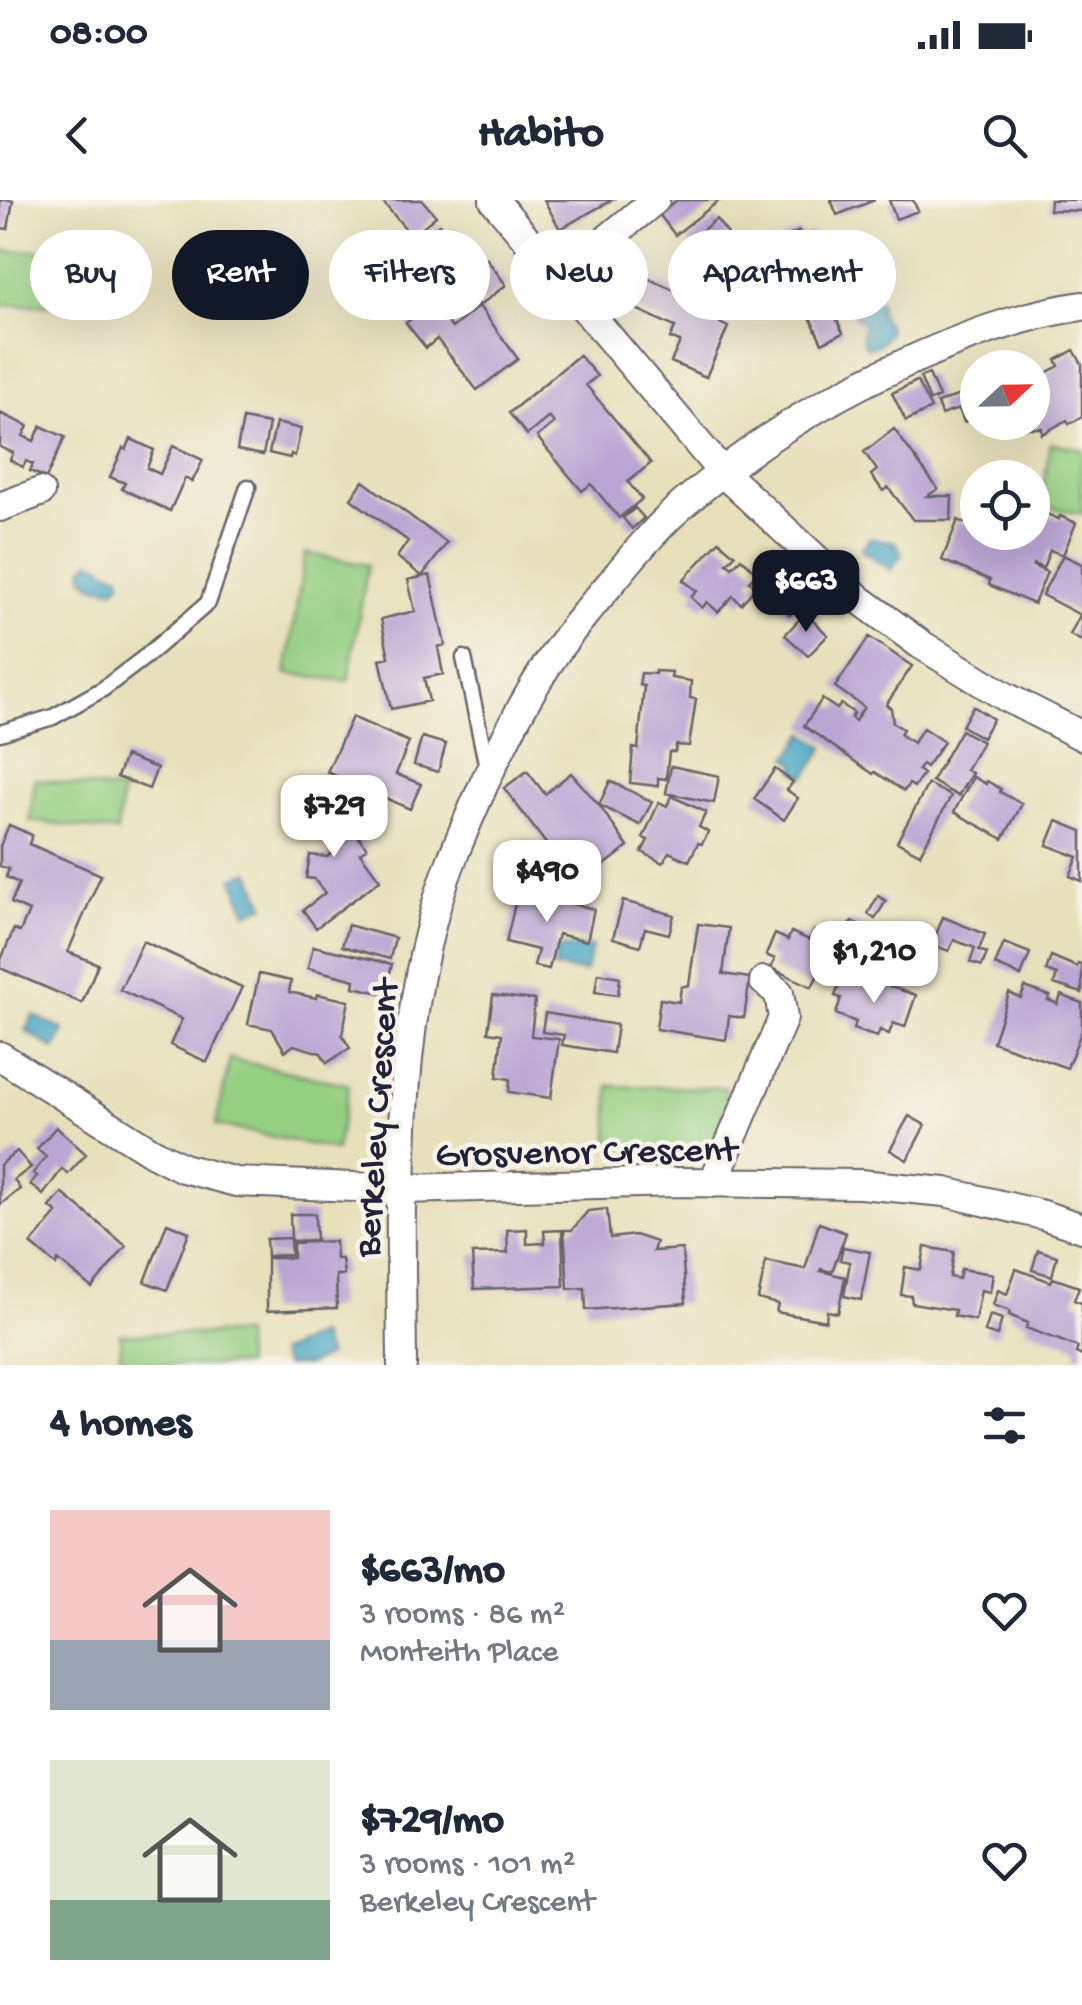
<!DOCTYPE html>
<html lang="en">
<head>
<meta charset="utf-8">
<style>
	:root { --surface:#fff; --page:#f2f2f3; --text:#1f2937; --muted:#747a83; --accent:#111827 }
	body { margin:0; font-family:"Gochi Hand",sans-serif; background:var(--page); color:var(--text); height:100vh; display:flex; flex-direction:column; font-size:38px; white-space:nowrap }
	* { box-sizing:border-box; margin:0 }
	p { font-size:32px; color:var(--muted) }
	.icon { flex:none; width:55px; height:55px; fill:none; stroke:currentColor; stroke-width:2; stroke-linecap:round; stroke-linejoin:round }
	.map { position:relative; height:1165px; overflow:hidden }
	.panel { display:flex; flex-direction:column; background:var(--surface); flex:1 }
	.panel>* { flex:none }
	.banner { position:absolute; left:30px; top:30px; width:1022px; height:90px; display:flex; gap:20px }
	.needle { width:65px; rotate:68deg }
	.fabs { position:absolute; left:960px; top:150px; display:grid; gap:20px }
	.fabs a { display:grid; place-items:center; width:90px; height:90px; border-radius:50%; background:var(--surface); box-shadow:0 10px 40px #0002; font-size:50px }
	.price { position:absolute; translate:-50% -85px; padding:0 22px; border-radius:20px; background:#fff; color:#222; font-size:32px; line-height:65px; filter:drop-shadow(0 2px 5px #0008) }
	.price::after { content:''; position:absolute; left:50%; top:60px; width:30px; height:22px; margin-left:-15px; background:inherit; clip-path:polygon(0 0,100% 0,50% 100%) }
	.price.active { background:var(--accent); color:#fff }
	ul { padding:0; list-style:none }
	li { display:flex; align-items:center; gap:30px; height:250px; padding:0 50px }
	li span { display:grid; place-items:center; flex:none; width:280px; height:200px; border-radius:0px; color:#555 }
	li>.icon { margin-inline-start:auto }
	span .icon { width:120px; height:120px; fill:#fffc; stroke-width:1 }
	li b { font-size:42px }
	h2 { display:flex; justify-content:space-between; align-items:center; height:120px; padding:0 50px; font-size:42px }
	.chip { padding:0 35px; border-radius:45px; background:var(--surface); box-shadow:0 10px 40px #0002; font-size:35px; line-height:90px }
	.chip.active { background:var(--accent); color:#fff }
	.status { display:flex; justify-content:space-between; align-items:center; height:70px; padding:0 50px; background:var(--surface); direction:ltr }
	.status svg { height:28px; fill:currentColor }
	header { display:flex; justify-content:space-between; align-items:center; height:130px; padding:0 50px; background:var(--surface); font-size:45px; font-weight:800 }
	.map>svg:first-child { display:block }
	.green { fill:#95cf82; stroke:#5c785e; stroke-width:2.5 }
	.water { fill:#46a7c5; stroke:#346480; stroke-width:2.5 }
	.building { fill:#bba5d4 }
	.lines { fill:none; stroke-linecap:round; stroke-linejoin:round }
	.service-casing { stroke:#676468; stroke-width:19 }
	.minor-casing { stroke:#676468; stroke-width:32 }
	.service { stroke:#fff; stroke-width:14 }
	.minor { stroke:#fff; stroke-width:28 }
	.labels { text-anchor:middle; stroke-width:9; stroke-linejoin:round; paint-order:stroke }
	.street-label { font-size:38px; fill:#22223b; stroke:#f7f3e8 }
</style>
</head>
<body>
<div class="status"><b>08:00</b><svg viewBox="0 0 49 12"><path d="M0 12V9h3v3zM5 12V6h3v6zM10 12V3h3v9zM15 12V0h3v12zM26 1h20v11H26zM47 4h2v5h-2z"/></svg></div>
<header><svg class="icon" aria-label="back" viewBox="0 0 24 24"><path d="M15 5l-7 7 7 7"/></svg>Habito<svg class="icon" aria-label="search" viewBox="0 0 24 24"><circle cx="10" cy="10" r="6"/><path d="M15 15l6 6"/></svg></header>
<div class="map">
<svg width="1082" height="1165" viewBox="0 0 1082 1165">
	<rect width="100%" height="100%" fill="#f7f3e8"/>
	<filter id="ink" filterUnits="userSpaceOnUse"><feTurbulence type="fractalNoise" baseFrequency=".01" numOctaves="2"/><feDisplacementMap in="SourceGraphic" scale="20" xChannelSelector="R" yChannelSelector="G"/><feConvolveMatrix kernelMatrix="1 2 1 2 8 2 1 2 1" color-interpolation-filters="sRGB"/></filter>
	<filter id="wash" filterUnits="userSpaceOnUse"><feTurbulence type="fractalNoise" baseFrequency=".0048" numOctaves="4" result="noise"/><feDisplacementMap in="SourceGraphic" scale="40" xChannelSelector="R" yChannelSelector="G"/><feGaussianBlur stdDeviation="2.25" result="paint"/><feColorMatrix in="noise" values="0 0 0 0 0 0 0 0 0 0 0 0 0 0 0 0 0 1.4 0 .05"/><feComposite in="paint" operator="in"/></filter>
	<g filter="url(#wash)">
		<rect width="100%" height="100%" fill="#e8e0bb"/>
		<path class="green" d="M 91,50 L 93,105 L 0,105 L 0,51 Z
			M 1051,243 L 1082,249 L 1082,314 L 1040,305 Z
			M 305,353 L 368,365 L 348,481 L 286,474 Z
			M 35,579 L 122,591 L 117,632 L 30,621 Z
			M 230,859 L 349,885 L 336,950 L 216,925 Z
			M 609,886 L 726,888 L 725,950 L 609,949 Z
			M 120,1134 L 244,1134 L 245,1165 L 121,1165 Z"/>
		<path class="water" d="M 873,97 L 880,102 L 880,114 L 889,129 C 885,141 878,148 865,147 L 862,138 L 863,123 L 854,116 L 855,105 L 863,98 Z
			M 869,338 L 896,342 L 902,354 L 891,370 L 861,350 Z
			M 91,361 L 100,364 L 106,370 L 120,375 L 121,383 L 113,389 L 94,386 L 83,377 L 84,367 Z
			M 805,533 L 825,547 L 805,577 L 794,570 L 797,564 L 788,558 Z
			M 250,671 L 265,705 L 247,713 L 233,678 Z
			M 592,747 L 585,772 L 554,768 L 558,748 Z
			M 33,815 L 64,830 L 55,850 L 26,831 Z
			M 319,1135 L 328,1156 L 307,1165 L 284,1165 L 279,1153 Z"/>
		<g id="blocks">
			<path class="building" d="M 0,0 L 13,0 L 8,29 L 0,28 Z
				M 381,0 L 422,0 L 436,16 L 412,36 Z
				M 544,0 L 612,0 L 560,29 Z
				M 677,0 L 720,0 L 675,35 L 659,14 Z
				M 831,0 L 875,0 L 837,15 Z
				M 889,0 L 913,0 L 918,11 L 896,19 Z
				M 1050,0 L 1082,0 L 1082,11 L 1049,10 Z
				M 716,19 L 728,34 L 709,49 L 745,65 L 720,123 L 728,127 L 706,177 L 671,162 L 680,142 L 670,138 L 675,127 L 634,108 L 647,78 L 682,93 L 699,56 L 688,42 Z
				M 439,24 L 447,35 L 455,28 L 471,49 L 435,78 L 426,66 L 445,51 L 430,32 Z
				M 423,29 L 428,37 L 413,49 L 425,64 L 421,67 L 432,80 L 418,91 L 405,74 L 410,70 L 395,50 Z
				M 799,31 L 803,37 L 813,32 L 829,66 L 846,58 L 858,82 L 832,95 L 837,107 L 832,109 L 843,133 L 822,143 L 805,106 L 794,112 L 783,88 L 793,83 L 774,43 Z
				M 486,58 L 506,85 L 479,106 L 458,79 Z
				M 431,103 L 452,128 L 479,106 L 518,159 L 477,190 L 437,139 L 426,148 L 406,123 Z
				M 1074,150 L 1082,164 L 1082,217 L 1069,224 L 1067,220 L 1042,234 L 1042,228 L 1016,228 L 1017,222 L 1032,222 L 1032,188 L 1044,189 L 1038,177 L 1059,166 L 1056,160 Z
				M 579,155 L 597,176 L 586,185 L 651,263 L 628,282 L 642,299 L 619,318 L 591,284 L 582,291 L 537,237 L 554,223 L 549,217 L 527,235 L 509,213 Z
				M 929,174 L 939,197 L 930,201 L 920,177 Z
				M 917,181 L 931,209 L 906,221 L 892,193 Z
				M 968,192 L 977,217 L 964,222 L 959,209 L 941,215 L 937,203 Z
				M 0,213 L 28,226 L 23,236 L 34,241 L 41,226 L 65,237 L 46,278 L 30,271 L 33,264 L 26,261 L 23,267 L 10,260 L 13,253 L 0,247 Z
				M 243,219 L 269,224 L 263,255 L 237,250 Z
				M 276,223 L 301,229 L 295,256 L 291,254 L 290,258 L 269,253 Z
				M 894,229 L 938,289 L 927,296 L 952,296 L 951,320 L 913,320 L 888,287 L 883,291 L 871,275 L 877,270 L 864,252 Z
				M 131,239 L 154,250 L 147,268 L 160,274 L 173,246 L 203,260 L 192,282 L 185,278 L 170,311 L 122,289 L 125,283 L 110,277 L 123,248 L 126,250 Z
				M 363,281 L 447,343 L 422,376 L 397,357 L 408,341 L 351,299 Z
				M 635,308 L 644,318 L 632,329 L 623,318 Z
				M 1044,313 L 1059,319 L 1060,316 L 1076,323 L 1063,355 L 1050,350 L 1043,368 L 1033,364 L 1033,366 L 1047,372 L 1034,404 L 989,385 L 990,380 L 942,360 L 958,320 L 978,328 L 978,332 L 1018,332 L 1033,339 Z
				M 719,341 L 735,355 L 727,363 L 732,367 L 741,358 L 757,373 L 749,381 L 756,387 L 741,404 L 733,396 L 718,412 L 707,402 L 702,408 L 691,397 L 697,391 L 683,380 Z
				M 1063,355 L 1082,364 L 1082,441 L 1070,435 L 1080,415 L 1042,395 Z
				M 771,367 L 794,383 L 792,384 L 806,397 L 790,415 L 756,385 Z
				M 430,375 L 445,445 L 438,447 L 443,474 L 424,478 L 429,501 L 391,509 L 380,459 L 389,457 L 381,419 L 415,411 L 408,380 Z
				M 805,413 L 828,435 L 808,456 L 785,435 Z
				M 869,437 L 912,466 L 886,505 L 891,508 L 893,523 L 903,529 L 900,534 L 913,543 L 923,528 L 944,542 L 926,567 L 922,564 L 918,570 L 923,574 L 914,587 L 909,584 L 904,591 L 875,572 L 873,574 L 804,526 L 822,499 L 837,509 L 841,504 L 854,513 L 851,518 L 855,521 L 864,507 L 835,487 Z
				M 655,471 L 672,472 L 671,478 L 691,481 L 690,498 L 696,499 L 689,546 L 676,545 L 675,552 L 669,552 L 666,579 L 658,578 L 658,586 L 630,583 L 633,548 L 638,549 L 644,486 L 639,485 L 641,473 L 655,474 Z
				M 973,506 L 993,519 L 982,538 L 962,526 Z
				M 352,517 L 409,542 L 396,574 L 421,584 L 410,609 L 327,572 Z
				M 961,530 L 982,542 L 966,570 L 972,573 L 958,596 L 932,581 Z
				M 422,537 L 446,544 L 438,572 L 414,565 Z
				M 125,556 L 157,568 L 149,589 L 117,577 Z
				M 671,566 L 719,576 L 714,603 L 666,593 Z
				M 775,569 L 793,582 L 787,590 L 798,598 L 784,620 L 754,599 Z
				M 527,571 L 545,594 L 571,573 L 599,605 L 610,581 L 652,602 L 640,625 L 599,605 L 628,647 L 593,674 L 577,653 L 562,665 L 504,588 Z
				M 973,577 L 986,584 L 987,581 L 1001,589 L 1000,592 L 1022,604 L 1003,639 L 954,612 Z
				M 928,584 L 951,596 L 920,654 L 897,642 Z
				M 297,592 L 338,609 L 367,648 L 360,653 L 380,680 L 316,728 L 303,710 L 325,693 L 314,679 L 306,678 L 310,655 L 327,657 L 338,649 L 323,628 L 288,614 Z
				M 671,596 L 706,612 L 699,627 L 708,632 L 702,644 L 698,643 L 689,661 L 669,652 L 663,663 L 642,652 L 648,640 L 643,638 L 659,602 L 667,606 Z
				M 1057,621 L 1082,631 L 1082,681 L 1070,676 L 1078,657 L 1047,645 Z
				M 9,625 L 32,635 L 29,644 L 101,675 L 68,752 L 98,764 L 82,803 L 0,768 L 0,762 L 14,729 L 20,732 L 29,711 L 11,703 L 19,683 L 6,677 L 9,669 L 0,666 L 0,646 Z
				M 518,691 L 594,709 L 587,741 L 558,734 L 549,769 L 534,766 L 538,750 L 506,742 Z
				M 878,696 L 886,701 L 875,719 L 868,714 Z
				M 623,701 L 674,715 L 669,734 L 645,728 L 640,746 L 613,738 Z
				M 943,717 L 985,734 L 979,750 L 987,753 L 982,766 L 970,762 L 975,748 L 954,740 L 949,751 L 932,745 Z
				M 852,721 L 871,731 L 864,745 L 844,735 Z
				M 698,724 L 729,728 L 723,774 L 750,778 L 744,818 L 729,816 L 726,840 L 656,829 L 660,799 L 679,802 L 681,787 L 689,785 Z
				M 348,725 L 395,738 L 390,759 L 342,746 Z
				M 814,731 L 834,740 L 812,787 L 771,768 L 775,759 L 766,755 L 775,734 L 788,740 L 791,732 L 809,740 Z
				M 143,741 L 242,787 L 207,862 L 170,845 L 182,819 L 120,790 Z
				M 1004,743 L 1030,753 L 1021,776 L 995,765 Z
				M 313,746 L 392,764 L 385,794 L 354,787 L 355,780 L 308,768 Z
				M 1051,756 L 1077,767 L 1078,764 L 1082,765 L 1082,793 L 1054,784 L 1057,775 L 1046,771 Z
				M 598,773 L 620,777 L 618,795 L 595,792 Z
				M 259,774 L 291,781 L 289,792 L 316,798 L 317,794 L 349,801 L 342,835 L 350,848 L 327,863 L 321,853 L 294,845 L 285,851 L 272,829 L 248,824 Z
				M 857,776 L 916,795 L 905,827 L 893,823 L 889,834 L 880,830 L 877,837 L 853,829 L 856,822 L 836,814 L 841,798 L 835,796 L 841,780 L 853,785 Z
				M 1025,787 L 1050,796 L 1048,800 L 1058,804 L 1061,795 L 1082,803 L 1082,830 L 1067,868 L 993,842 L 1009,793 L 1021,798 Z
				M 493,795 L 535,800 L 531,836 L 559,839 L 551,898 L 509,892 L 510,879 L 497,877 L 502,834 L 488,832 Z
				M 545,813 L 617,825 L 613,853 L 562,845 L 564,835 L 542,832 Z
				M 909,916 L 925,925 L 907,960 L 890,950 Z
				M 56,927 L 86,954 L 68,974 L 62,969 L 43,995 L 30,984 L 37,976 L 33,973 L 46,957 L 37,949 Z
				M 17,951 L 31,967 L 14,980 L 20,989 L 0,1005 L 0,965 Z
				M 62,993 L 126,1046 L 92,1088 L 58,1060 L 56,1065 L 31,1044 L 57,1013 L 50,1007 Z
				M 607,1009 L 610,1038 L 635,1035 L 656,1042 L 653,1051 L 682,1049 L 686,1103 L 586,1110 L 585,1088 L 568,1089 L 564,1030 L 572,1030 L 588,1011 Z
				M 290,1014 L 315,1014 L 316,1040 L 291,1041 Z
				M 167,1023 L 189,1032 L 167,1090 L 145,1082 Z
				M 819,1023 L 846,1033 L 832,1072 L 821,1069 L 820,1071 L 845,1077 L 838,1113 L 827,1111 L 826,1121 L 776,1112 L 778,1104 L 758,1099 L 766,1061 L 805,1069 Z
				M 527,1029 L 527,1044 L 545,1043 L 544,1031 L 562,1030 L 564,1086 L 474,1089 L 472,1054 L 508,1053 L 507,1030 Z
				M 290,1038 L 291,1055 L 267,1056 L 266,1039 Z
				M 335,1041 L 336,1059 L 342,1059 L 344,1075 L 336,1075 L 337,1108 L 267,1111 L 267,1058 L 293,1058 L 293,1043 Z
				M 843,1047 L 870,1052 L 861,1100 L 844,1096 L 850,1062 L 840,1060 Z
				M 925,1047 L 954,1052 L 950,1077 L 959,1079 L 961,1069 L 993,1074 L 990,1092 L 981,1090 L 975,1120 L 954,1116 L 955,1110 L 912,1103 L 911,1096 L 901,1095 L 905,1067 L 921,1070 Z
				M 1038,1050 L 1057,1056 L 1052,1076 L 1032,1070 Z
				M 1016,1069 L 1051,1082 L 1053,1078 L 1079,1087 L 1074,1100 L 1082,1103 L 1082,1156 L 1076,1153 L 1078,1147 L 1026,1128 L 1028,1123 L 1009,1115 L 1010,1111 L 993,1105 L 998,1090 L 1007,1094 Z
				M 990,1115 L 1002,1119 L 997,1136 L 985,1132 Z"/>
		</g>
	</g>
	<g filter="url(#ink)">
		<use href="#blocks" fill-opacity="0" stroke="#676468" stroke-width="2.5"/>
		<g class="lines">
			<defs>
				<path id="service" d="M 464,458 L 487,567
					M 0,533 L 53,517 L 103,489 L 145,457 L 208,403 L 248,287"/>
				<path id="minor" d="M 494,0 L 722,272 L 829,371 L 859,399 L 920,444 L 1006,497 L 1082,536
					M 560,78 L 655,0
					M 0,307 L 40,292
					M 0,856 L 152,952 L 183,968 L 236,982 L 401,989 L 681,982 L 860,984 L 945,992 L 1043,1015 L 1082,1028
					M 713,983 L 783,818 L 779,793 L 764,781
					M 402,1165 C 401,1018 394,865 432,722 C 442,680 459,641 476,602 C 499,549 525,496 558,449 C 574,426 592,405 610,384 C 632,357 655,329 681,306 C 747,248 823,200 903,164 C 960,138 1020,115 1082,106"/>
			</defs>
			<use href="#service" class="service-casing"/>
			<use href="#minor" class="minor-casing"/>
			<use href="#service" class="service"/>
			<use href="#minor" class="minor"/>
		</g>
	</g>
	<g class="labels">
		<g class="street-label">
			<text transform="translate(374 918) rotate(-86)" y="13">Berkeley Crescent</text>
			<text transform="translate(586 949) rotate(-1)" y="13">Grosvenor Crescent</text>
		</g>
	</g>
</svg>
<div class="fabs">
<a><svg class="needle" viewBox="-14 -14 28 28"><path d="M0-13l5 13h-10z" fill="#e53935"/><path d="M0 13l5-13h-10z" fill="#747a83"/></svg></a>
<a><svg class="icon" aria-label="locate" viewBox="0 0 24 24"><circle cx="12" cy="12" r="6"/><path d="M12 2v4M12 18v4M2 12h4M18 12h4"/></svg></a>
</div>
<b class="price active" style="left:806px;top:435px">$663</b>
<b class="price" style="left:334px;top:660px">$729</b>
<b class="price" style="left:547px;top:725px">$490</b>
<b class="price" style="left:874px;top:806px">$1,210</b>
<div class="banner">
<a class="chip">Buy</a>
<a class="chip active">Rent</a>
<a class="chip">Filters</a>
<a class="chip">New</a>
<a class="chip">Apartment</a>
</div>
</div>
<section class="panel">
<h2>4 homes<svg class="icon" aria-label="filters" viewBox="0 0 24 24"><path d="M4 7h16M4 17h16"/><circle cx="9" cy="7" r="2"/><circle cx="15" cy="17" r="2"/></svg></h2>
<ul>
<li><span style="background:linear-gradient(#f6c9c9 65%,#9aa5b1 0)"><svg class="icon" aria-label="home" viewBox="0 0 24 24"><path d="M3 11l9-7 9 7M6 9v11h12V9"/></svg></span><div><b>$663/mo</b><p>3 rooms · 86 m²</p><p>Monteith Place</p></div><svg class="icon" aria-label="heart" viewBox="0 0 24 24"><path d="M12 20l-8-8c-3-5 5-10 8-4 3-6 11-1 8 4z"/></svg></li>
<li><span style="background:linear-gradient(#dfe7d0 70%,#7fa58c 0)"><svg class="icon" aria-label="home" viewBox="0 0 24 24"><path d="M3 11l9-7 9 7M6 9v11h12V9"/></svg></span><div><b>$729/mo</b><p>3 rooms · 101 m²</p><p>Berkeley Crescent</p></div><svg class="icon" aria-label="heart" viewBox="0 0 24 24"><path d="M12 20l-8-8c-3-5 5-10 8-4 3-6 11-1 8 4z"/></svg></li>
</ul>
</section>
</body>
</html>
